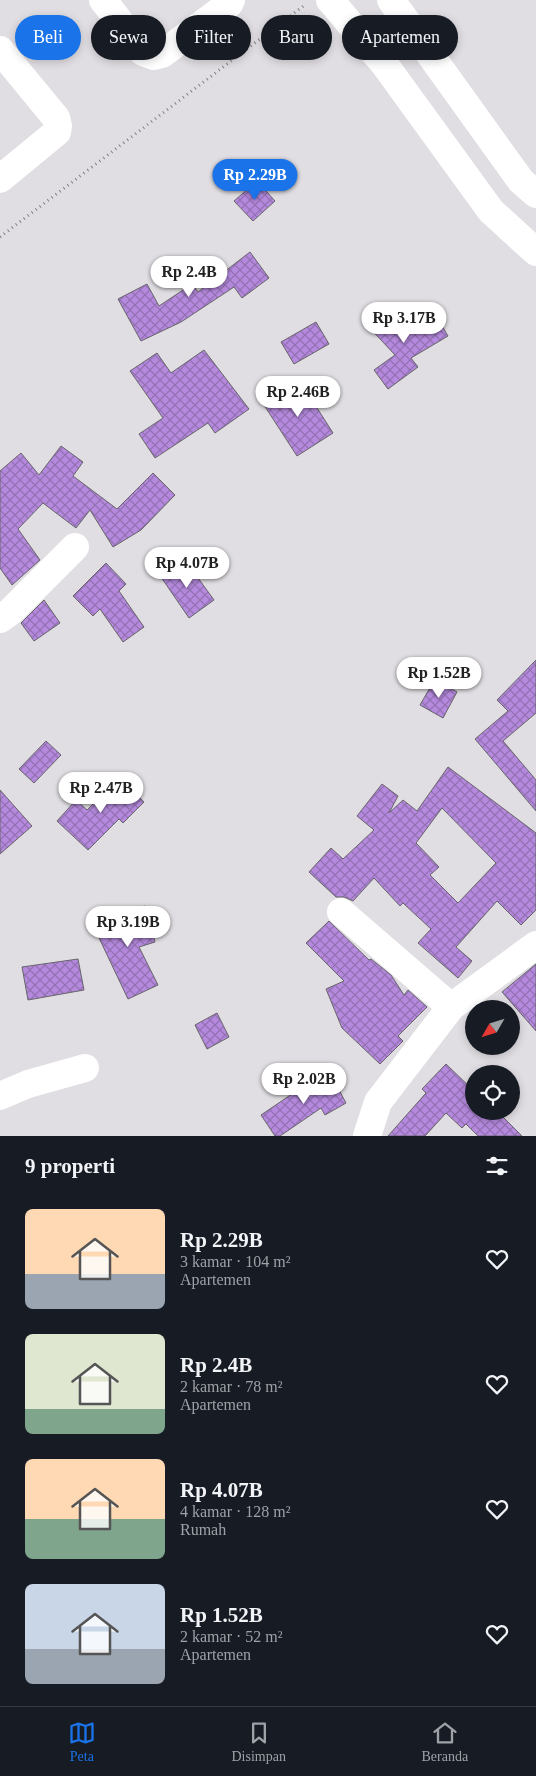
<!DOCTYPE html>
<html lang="id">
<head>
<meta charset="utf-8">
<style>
	:root { --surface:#171b24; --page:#242831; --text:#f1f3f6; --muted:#9ea1a6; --line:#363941; --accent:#1a73e8 }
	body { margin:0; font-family:"Times New Roman",serif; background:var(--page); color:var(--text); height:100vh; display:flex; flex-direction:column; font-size:19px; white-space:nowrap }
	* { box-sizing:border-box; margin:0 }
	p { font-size:16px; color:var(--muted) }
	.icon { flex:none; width:28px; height:28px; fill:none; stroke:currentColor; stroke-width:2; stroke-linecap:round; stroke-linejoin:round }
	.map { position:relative; height:1136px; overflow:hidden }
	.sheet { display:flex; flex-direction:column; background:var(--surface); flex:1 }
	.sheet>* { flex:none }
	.hud { position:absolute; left:15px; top:15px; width:506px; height:45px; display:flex; gap:10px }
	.needle { width:32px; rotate:231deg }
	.fabs { position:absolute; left:465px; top:1000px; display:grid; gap:10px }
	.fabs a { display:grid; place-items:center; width:55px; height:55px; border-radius:50%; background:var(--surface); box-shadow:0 2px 8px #0003; font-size:25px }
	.price { position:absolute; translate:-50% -42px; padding:0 11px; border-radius:18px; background:#fff; color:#222; font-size:16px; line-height:32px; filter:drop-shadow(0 1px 2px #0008) }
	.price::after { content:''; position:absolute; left:50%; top:30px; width:15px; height:11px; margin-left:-8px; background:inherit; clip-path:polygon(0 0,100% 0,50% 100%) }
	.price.selected { background:var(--accent); color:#fff }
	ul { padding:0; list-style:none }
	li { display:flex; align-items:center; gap:15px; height:125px; padding:0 25px }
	li span { display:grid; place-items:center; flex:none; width:140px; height:100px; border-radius:8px; color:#555 }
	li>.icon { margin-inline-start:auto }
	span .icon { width:60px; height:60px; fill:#fffc; stroke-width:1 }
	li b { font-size:21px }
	h2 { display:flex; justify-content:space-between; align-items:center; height:60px; padding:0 25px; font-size:21px }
	.pill { padding:0 18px; border-radius:22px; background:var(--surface); box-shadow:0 2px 8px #0003; font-size:18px; line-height:45px }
	.pill.selected { background:var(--accent); color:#fff }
	.menu { display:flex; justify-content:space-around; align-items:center; height:70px; border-top:1px solid var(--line); background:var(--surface); font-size:14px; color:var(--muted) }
	.menu a { display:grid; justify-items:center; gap:2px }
	.menu .selected { color:var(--accent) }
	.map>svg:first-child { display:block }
	.building { fill:url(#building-cross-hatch); stroke:#676568; fill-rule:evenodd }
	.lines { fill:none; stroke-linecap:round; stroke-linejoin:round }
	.path { stroke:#828183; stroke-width:3; stroke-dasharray:1 4; stroke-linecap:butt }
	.minor { stroke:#fff; stroke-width:28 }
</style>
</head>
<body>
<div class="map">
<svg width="536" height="1136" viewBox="0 0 536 1136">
	<defs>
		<pattern id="building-cross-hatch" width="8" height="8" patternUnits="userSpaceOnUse" patternTransform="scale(1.25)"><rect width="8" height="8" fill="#b58ade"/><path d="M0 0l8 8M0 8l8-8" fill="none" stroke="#9471b4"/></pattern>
	</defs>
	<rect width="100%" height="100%" fill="#e0dee2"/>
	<path class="building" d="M 257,181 L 275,201 L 253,221 L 234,201 Z
		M 250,252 L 269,278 L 242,298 L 234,287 L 181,322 L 141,341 L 118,299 L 147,284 L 159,306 L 192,284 L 198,292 Z
		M 388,308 L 408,330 L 435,314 L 448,336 L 411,358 L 418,367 L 388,389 L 374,370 L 395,355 L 368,326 Z
		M 316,322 L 329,344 L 294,364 L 281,342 Z
		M 204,350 L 249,409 L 215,433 L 208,423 L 155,458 L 139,434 L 163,418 L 130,371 L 157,353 L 171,373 Z
		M 296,378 L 313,399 L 312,400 L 333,433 L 297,456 L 264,405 Z
		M 61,446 L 83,462 L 73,476 L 117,509 L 153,473 L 175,495 L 141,530 L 113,547 L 90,510 L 76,528 L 43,503 L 18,529 L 40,560 L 12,585 L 0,568 L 0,471 L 21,453 L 39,475 Z
		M 185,560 L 214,600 L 189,618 L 161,577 Z
		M 106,563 L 126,584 L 119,591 L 144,627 L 123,642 L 100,609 L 93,616 L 73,596 Z
		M 44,600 L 60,623 L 34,641 L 21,623 Z
		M 536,660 L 536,713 L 503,741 L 536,780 L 536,811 L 475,739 L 508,711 L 497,700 Z
		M 435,679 L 457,692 L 443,718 L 420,705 Z
		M 46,741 L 61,755 L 34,783 L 19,769 Z
		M 448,767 L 536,833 L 536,910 L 521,925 L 497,901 L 456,947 L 472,961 L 458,978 L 418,943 L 431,929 L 403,903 L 400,906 L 374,878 L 353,901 L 344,897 L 336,897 L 309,872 L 331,848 L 343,859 L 374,830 L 357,816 L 382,784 L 398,796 L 389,813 L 403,800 L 417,811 ZM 442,808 L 496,863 L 458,903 L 430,875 L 439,867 L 416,843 Z
		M 120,777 L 144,802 L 123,823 L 119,819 L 88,850 L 57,821 L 76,800 L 87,810 Z
		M 0,790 L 32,826 L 0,854 Z
		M 145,906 L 155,942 L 139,947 L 158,985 L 128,999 L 91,921 Z
		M 329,921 L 369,960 L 371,959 L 391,975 L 404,995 L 408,990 L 427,1007 L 398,1036 L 403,1041 L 380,1064 L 342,1028 L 326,989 L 344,981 L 306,943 Z
		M 78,959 L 84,990 L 28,1000 L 22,967 Z
		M 536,964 L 536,1031 L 502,992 Z
		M 217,1013 L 229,1037 L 207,1049 L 195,1025 Z
		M 446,1064 L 474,1091 L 474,1111 L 497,1111 L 522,1136 L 478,1136 L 466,1124 L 462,1128 L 446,1113 L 425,1136 L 388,1136 L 426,1093 L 422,1089 Z
		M 330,1073 L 346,1103 L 325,1115 L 321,1108 L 280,1136 L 275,1136 L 261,1115 L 289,1096 Z"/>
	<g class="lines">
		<path class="path" d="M 0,237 L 306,4"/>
		<path class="minor" d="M 103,0 L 143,52 L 154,56 L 162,54 L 229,4 L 231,0
			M 330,0 L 385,65 L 491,211 L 536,252
			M 391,0 L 521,181 L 536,194
			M 0,50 L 56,118 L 58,126 L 57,132 L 0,179
			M 0,619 L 10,612 L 75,547
			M 341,912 L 451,1007
			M 0,1096 L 28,1084 L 85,1068
			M 367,1136 L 378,1102 L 451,1007 L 536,945"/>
	</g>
</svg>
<div class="fabs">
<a><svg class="needle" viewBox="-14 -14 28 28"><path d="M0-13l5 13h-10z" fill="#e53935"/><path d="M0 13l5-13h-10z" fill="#9ea1a6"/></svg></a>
<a><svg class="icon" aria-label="locate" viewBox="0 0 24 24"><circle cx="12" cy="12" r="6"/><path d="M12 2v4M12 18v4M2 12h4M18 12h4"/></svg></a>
</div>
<b class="price selected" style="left:255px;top:201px">Rp 2.29B</b>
<b class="price" style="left:189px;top:298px">Rp 2.4B</b>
<b class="price" style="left:404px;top:344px">Rp 3.17B</b>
<b class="price" style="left:298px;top:418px">Rp 2.46B</b>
<b class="price" style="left:187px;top:589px">Rp 4.07B</b>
<b class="price" style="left:439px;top:699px">Rp 1.52B</b>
<b class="price" style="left:101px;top:814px">Rp 2.47B</b>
<b class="price" style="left:128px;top:948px">Rp 3.19B</b>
<b class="price" style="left:304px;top:1105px">Rp 2.02B</b>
<div class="hud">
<a class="pill selected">Beli</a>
<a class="pill">Sewa</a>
<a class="pill">Filter</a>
<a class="pill">Baru</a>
<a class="pill">Apartemen</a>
</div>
</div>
<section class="sheet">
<h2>9 properti<svg class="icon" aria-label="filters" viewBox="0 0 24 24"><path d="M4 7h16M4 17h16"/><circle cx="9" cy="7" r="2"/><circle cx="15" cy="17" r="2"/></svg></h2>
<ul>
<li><span style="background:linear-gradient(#ffd9b3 65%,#9aa5b1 0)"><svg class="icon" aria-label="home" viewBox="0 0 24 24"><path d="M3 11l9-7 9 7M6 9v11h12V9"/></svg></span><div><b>Rp 2.29B</b><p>3 kamar · 104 m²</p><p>Apartemen</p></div><svg class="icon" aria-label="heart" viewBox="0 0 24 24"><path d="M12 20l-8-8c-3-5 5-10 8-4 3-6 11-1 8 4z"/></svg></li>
<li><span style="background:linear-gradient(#dfe7d0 75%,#7fa58c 0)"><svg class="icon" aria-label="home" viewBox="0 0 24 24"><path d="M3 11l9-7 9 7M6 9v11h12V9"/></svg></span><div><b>Rp 2.4B</b><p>2 kamar · 78 m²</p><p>Apartemen</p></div><svg class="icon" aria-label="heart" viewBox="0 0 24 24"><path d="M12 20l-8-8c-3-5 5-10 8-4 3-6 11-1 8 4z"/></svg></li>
<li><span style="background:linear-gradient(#ffd9b3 60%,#7fa58c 0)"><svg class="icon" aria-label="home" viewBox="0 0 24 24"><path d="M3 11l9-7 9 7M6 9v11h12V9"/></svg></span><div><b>Rp 4.07B</b><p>4 kamar · 128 m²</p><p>Rumah</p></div><svg class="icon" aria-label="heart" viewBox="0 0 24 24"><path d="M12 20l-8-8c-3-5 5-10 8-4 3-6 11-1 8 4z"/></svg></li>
<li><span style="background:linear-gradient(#c9d6e8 65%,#9aa5b1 0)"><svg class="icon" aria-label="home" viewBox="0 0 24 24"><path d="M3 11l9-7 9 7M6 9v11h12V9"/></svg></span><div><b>Rp 1.52B</b><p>2 kamar · 52 m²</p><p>Apartemen</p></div><svg class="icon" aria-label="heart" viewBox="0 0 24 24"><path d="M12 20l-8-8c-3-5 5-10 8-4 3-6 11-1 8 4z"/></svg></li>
</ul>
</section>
<nav class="menu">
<a class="selected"><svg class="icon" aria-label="map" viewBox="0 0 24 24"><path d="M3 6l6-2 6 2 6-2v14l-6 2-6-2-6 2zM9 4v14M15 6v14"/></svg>Peta</a>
<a><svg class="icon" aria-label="saved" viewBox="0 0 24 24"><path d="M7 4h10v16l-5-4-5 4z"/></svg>Disimpan</a>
<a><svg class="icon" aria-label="home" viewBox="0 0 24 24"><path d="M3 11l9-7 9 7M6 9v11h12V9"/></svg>Beranda</a>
</nav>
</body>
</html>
